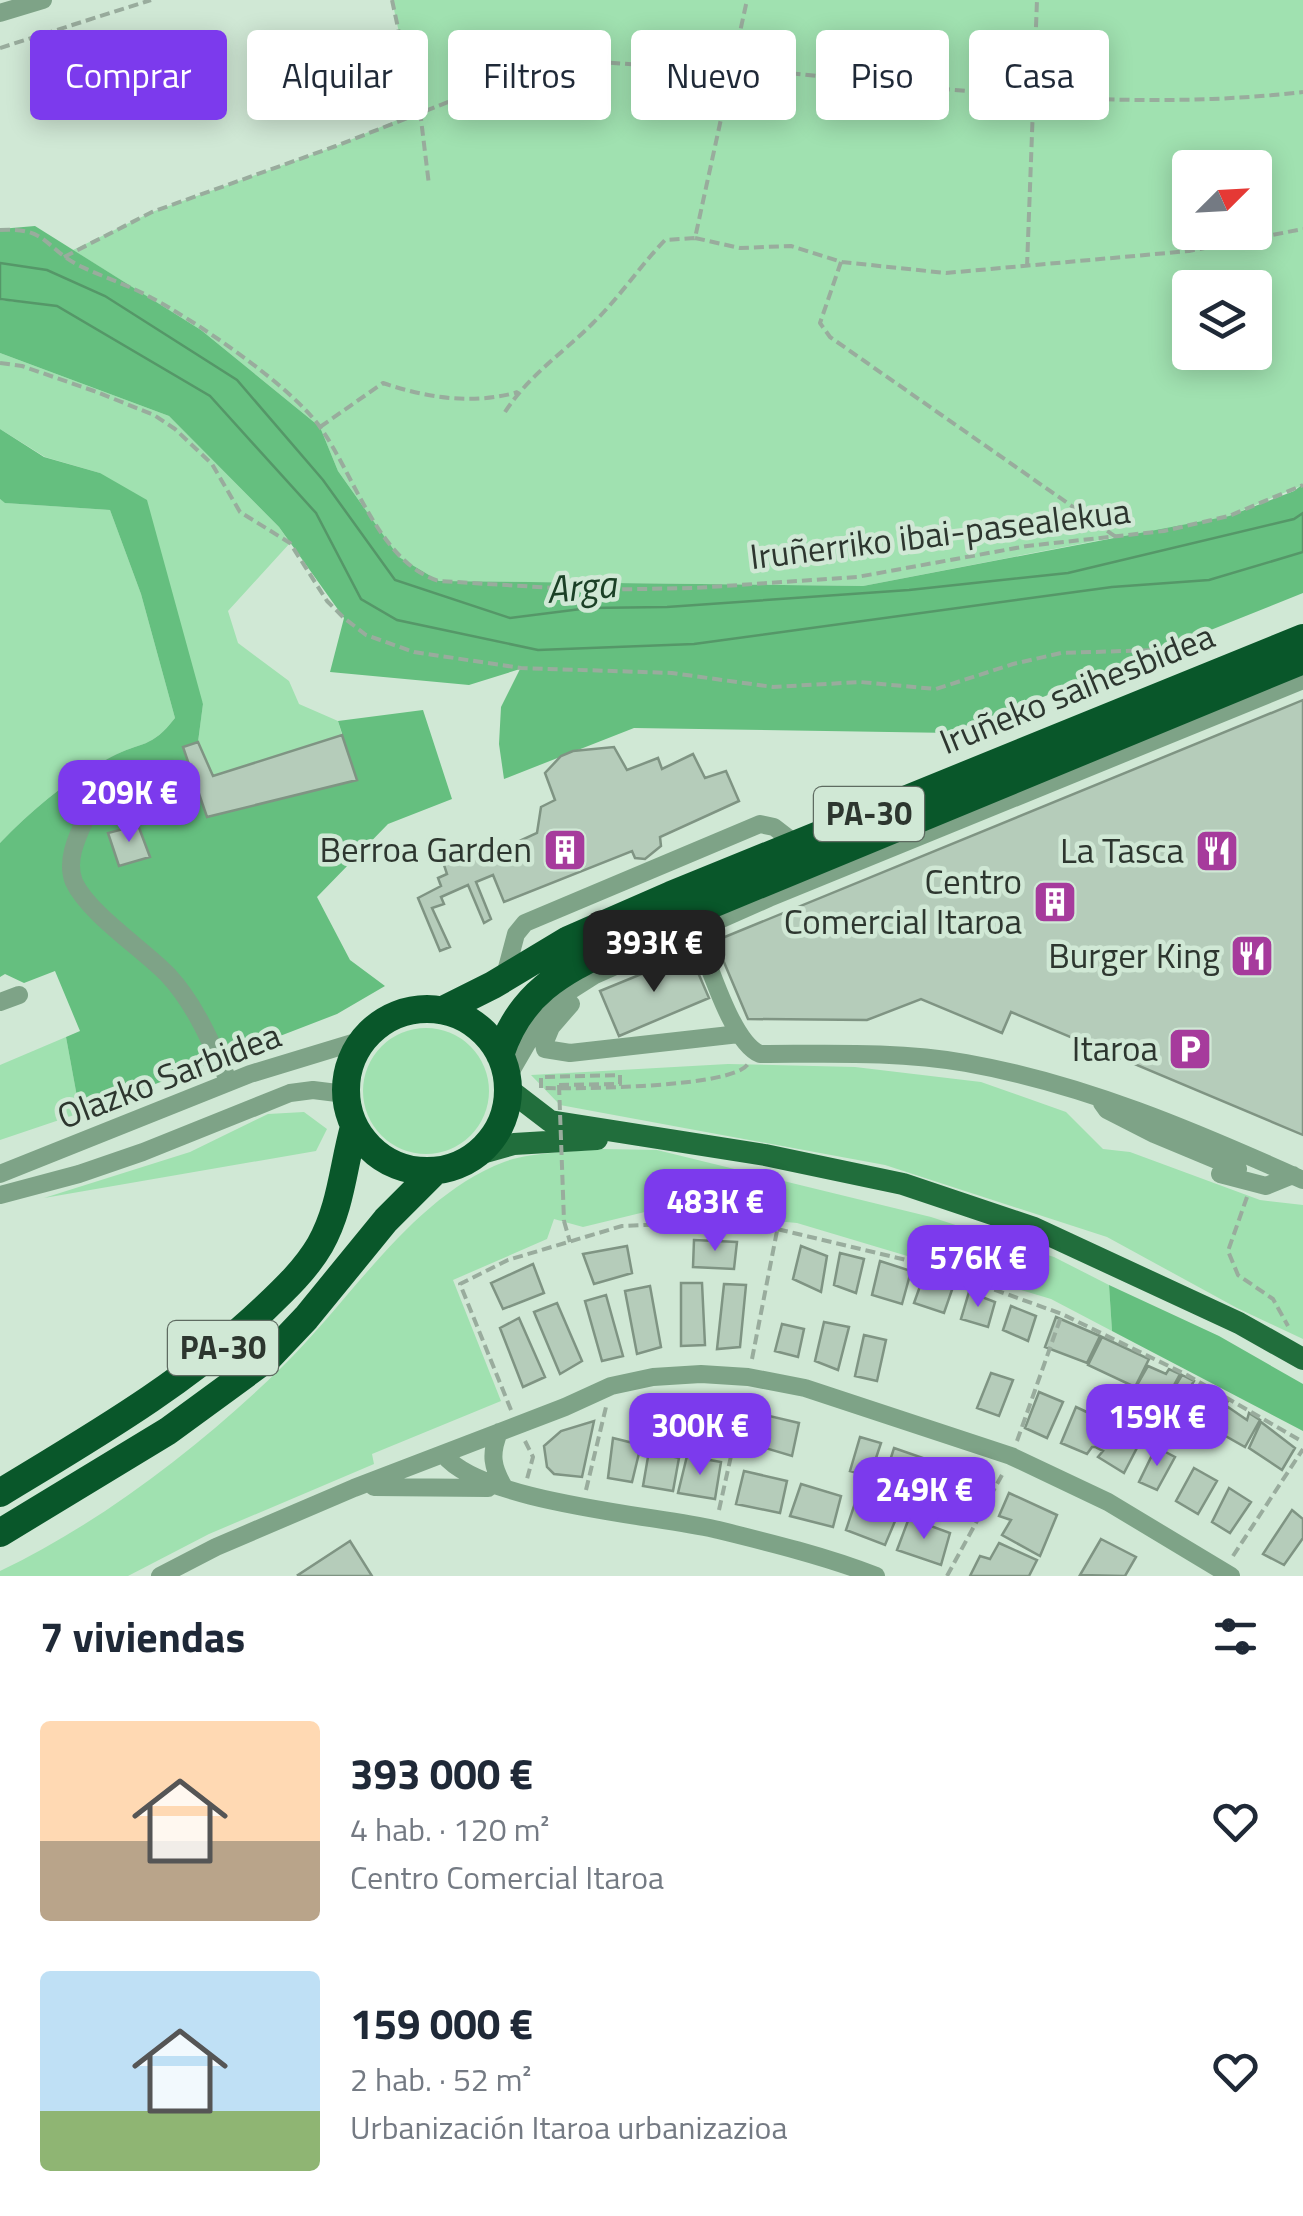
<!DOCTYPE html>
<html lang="es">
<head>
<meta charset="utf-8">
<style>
	:root { --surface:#fff; --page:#f2f2f3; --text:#1f2937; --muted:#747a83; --accent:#7c3aed }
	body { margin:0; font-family:"Titillium Web",sans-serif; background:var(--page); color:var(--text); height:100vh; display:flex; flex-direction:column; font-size:38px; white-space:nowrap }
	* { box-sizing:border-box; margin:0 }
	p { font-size:32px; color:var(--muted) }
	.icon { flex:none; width:55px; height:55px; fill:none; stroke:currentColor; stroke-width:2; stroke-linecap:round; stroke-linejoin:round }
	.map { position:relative; height:1576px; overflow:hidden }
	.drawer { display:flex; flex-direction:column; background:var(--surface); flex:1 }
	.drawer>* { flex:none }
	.top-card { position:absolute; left:30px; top:30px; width:1245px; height:90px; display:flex; gap:20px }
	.needle { width:65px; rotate:66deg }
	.fabs { position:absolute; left:1172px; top:150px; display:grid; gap:20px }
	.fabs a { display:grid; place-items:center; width:100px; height:100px; border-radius:10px; background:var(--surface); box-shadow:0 5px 25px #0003; font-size:50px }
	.price { position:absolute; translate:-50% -85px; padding:0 22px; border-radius:20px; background:var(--accent); color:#fff; font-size:32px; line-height:65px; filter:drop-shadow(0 2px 5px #0008) }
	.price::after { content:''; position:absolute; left:50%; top:60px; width:30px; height:22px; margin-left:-15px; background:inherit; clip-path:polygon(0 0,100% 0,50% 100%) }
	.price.on { background:#222; color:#fff }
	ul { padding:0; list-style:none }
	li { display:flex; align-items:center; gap:30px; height:250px; padding:0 40px }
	li span { display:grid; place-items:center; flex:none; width:280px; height:200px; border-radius:10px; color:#555 }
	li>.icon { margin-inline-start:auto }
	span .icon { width:120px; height:120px; fill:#fffc; stroke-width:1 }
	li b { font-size:42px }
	h2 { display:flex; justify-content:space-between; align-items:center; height:120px; padding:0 40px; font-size:42px }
	.tag { padding:0 35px; border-radius:10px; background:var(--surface); box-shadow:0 5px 25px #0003; font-size:35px; line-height:90px }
	.tag.on { background:var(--accent); color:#fff }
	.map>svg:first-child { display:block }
	.green { fill:#a0e1b0; fill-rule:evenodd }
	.forest { fill:#65bf7f }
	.water { fill:#66c080; stroke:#559768; stroke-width:2.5 }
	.building { fill:#b5ccba; stroke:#7f9483; stroke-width:2.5 }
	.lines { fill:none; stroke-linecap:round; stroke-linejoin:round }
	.path { stroke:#99ac9d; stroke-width:4; stroke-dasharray:10 5; stroke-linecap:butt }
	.minor { stroke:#7ea387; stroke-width:18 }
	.major { stroke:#216e3c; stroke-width:22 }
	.highway { stroke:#09572a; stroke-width:28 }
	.path-bridge { stroke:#99ac9d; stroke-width:4; stroke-dasharray:10 5; stroke-linecap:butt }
	.labels { text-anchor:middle; stroke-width:9; stroke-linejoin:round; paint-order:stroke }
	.shield { fill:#d0e8d5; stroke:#5e6b61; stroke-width:2.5 }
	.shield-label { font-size:32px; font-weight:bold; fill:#2d362f }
	.street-label { font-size:35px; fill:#2d362f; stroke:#d0e8d5 }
	.poi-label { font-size:35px; fill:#2d362f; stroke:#d0e8d5; text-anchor:end }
	.water-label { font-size:38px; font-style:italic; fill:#1b4026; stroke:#d0e8d5 }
</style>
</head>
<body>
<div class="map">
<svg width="1303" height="1576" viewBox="0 0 1303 1576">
	<rect width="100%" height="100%" fill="#d0e8d5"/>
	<path class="green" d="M 392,0 L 1303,0 L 1303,485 L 1229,516 L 1164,531 L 1116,537 L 863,586 L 439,581 L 399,557 L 338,471 L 320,427 L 201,330 L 73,250 L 152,212 L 336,146 L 416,112 ZM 1190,168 L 1255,168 L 1255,232 L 1190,232 ZM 1190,288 L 1255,288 L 1255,352 L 1190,352 Z
		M 0,353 L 169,416 L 279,527 L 290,543 L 228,611 L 238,643 L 289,681 L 299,704 L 338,721 L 342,735 L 213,776 L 198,742 L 203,704 L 100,473 L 45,457 L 0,429 Z
		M 0,499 L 6,503 L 110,510 L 141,594 L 175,718 C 151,749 142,741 111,757 C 68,779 33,809 0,843 Z
		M363 1091a63 63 0 1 1 126 0a63 63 0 1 1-126 0Z
		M 66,1037 L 80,1113 L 0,1140 L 0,1065 Z
		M 728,1064 L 855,1067 L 981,1082 L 1066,1112 L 1103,1149 L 1130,1152 L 1260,1200 L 1303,1205 L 1303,1339 L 1237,1308 L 1107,1237 L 885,1165 L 560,1105 L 531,1075 Z
		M 304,1112 L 327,1129 L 316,1151 L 44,1198 L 190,1152 L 268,1114 Z
		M 602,1149 L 657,1150 L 931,1217 L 1054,1257 L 1109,1285 L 1112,1331 L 1051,1299 L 797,1223 L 653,1210 L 583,1227 L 554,1219 L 547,1239 L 453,1280 L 501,1401 L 372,1454 L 374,1464 L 209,1534 L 128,1576 L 0,1576 L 0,1571 C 101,1523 202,1445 282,1367 C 351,1300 412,1197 504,1162 C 530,1152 573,1152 602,1149 Z"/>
	<path class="forest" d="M 35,226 L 201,330 L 320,427 L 338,471 L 399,557 L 439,581 L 863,586 L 1229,516 L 1294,491 L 1303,484 L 1303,513 L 1294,519 L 1068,573 L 909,590 L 667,607 L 589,608 L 510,618 L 395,580 L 323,480 L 237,380 L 47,270 L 0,263 L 0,229 Z
		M 0,300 L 57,306 L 210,396 L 316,513 L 361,599 L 398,620 L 538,650 L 694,644 L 1112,587 L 1209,580 L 1303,552 L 1303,593 L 953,733 L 634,728 L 504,779 L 499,744 L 501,707 L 520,669 L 469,685 L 330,672 L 344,618 L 279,527 L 169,416 L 0,353 Z
		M 0,429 L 44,457 L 100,473 L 147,500 L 203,704 L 198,742 L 183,747 L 207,817 L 357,780 L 338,721 L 423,710 L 452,799 L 388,824 L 317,897 L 350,960 L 385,986 L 337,1014 L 80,1113 L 66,1037 L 80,1031 L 55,971 L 24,983 L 5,974 L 0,977 L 0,843 C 33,809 68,779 111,757 C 142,741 151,749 175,718 L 141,594 L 110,510 L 5,503 L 0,499 Z
		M 1109,1285 L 1219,1336 L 1303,1384 L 1303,1431 L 1112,1331 Z"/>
	<path class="water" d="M 0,263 L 47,270 L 105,296 L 237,380 L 323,480 L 395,580 L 510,618 L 589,608 L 667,607 L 909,590 L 1068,573 L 1294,519 L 1303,513 L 1303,552 L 1209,580 L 1112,587 L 694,644 L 538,650 L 397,620 L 361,599 L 316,513 L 210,396 L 57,306 L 0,299 Z"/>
	<path class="building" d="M 1303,700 L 1303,1135 L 1011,1012 L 1002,1033 L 921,999 L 867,1020 L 748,1019 L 715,941 Z
		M 342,735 L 357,780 L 207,817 L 183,747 L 198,742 L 213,776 Z
		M 614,747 L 627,770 L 658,758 L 662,769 L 693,754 L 705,778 L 726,771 L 739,801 L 660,837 L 661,846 L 645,859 L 635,858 L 632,851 L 504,902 L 493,875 L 476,882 L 491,919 L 484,923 L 468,885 L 441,897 L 444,904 L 432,908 L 450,947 L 440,951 L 418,898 L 441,886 L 438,878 L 447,874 L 443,862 L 475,848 L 513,844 L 537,833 L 541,807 L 555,800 L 545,773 L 561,756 L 573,751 Z
		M 138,825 L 150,857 L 119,866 L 108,833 Z
		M 690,954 L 709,998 L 619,1036 L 600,991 Z
		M 694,1240 L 737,1242 L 734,1269 L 693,1267 Z
		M 627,1246 L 632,1273 L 594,1284 L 583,1254 Z
		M 801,1246 L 827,1256 L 821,1292 L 793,1279 Z
		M 840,1253 L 864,1259 L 856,1293 L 834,1285 Z
		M 880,1261 L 911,1271 L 902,1304 L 872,1295 Z
		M 533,1264 L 544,1293 L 503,1309 L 491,1283 Z
		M 924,1275 L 954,1284 L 944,1313 L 914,1303 Z
		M 681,1283 L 702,1283 L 705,1345 L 681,1346 Z
		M 724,1284 L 746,1285 L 740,1347 L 717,1349 Z
		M 650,1286 L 661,1347 L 637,1354 L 625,1291 Z
		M 969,1292 L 995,1302 L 988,1327 L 961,1319 Z
		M 606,1295 L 623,1356 L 602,1361 L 585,1301 Z
		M 557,1303 L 582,1361 L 560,1374 L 534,1312 Z
		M 1011,1306 L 1036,1316 L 1028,1341 L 1003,1330 Z
		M 1056,1317 L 1100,1336 L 1087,1363 L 1045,1347 Z
		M 519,1318 L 545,1377 L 523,1387 L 500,1328 Z
		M 824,1322 L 849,1327 L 838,1370 L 815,1361 Z
		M 782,1324 L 804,1329 L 798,1357 L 775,1351 Z
		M 864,1335 L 886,1340 L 877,1381 L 855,1376 Z
		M 1102,1337 L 1149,1359 L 1135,1387 L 1088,1365 Z
		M 1148,1366 L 1166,1374 L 1169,1369 L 1180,1374 L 1165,1402 L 1136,1387 Z
		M 991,1373 L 1013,1380 L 999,1416 L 977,1408 Z
		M 1182,1375 L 1194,1381 L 1178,1408 L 1165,1403 Z
		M 1193,1388 L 1209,1398 L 1214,1393 L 1228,1401 L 1212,1427 L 1179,1410 Z
		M 1039,1392 L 1063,1402 L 1047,1438 L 1025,1428 Z
		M 696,1401 L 693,1441 L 637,1431 L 643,1408 Z
		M 1076,1407 L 1106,1421 L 1096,1447 L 1092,1447 L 1087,1454 L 1061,1443 Z
		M 1228,1407 L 1247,1420 L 1249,1413 L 1260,1420 L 1245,1447 L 1215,1430 Z
		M 757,1413 L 799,1423 L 792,1456 L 752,1444 Z
		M 594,1421 L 582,1477 L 554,1474 L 547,1467 L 544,1446 L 561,1431 Z
		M 1261,1422 L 1295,1448 L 1282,1470 L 1249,1448 Z
		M 1109,1423 L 1142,1438 L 1124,1473 L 1098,1457 L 1103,1451 L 1097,1448 Z
		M 860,1437 L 881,1443 L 870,1476 L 850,1471 Z
		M 613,1438 L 641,1445 L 632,1482 L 608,1478 Z
		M 1156,1447 L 1175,1457 L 1157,1490 L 1139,1482 Z
		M 894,1448 L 923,1458 L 914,1487 L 896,1480 L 892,1486 L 879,1482 L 883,1464 L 888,1467 Z
		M 649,1451 L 679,1458 L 673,1491 L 643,1486 Z
		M 687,1456 L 721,1462 L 715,1499 L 678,1493 Z
		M 937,1464 L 967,1477 L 956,1500 L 928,1492 Z
		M 1194,1468 L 1217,1481 L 1198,1514 L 1176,1501 Z
		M 744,1471 L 787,1481 L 780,1513 L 736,1504 Z
		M 801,1484 L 841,1496 L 833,1527 L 790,1516 Z
		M 1229,1488 L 1251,1502 L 1230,1533 L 1212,1522 Z
		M 1009,1493 L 1057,1515 L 1040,1556 L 1002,1535 L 1011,1520 L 999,1516 Z
		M 856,1500 L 898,1514 L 885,1545 L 846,1530 Z
		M 1292,1510 L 1303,1519 L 1303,1538 L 1284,1565 L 1263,1554 Z
		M 909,1518 L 950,1533 L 941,1565 L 897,1550 Z
		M 1101,1539 L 1136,1557 L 1125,1576 L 1080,1575 Z
		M 350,1541 L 372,1576 L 299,1576 L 298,1575 Z
		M 999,1543 L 1037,1560 L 1029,1576 L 970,1576 L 980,1556 L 990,1559 Z"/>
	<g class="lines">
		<path class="path" d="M 392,0 L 416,112
			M 0,48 L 151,0
			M 731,67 C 920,86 1113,114 1303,92
			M 420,111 L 429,185
			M 0,230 C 48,227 44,248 80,266 C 103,277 128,285 150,297 C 196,321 291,386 320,427 C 354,474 379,563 439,581 L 587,590 L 695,588 L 857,577 L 1027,546 L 1164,531 L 1229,516 L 1303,485
			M 695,238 L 740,248 L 791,246 L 842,262 L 946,273 L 1189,251 L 1303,229
			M 64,257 L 152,212 L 336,146 L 558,59 L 642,65 L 729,80
			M 841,262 L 820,323 L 830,337 L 1116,537
			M 1027,267 L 1037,0
			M 0,363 L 22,366 L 94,391 L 154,415 L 175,429 L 212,464 L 240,512 L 290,543 L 327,601 L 344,618 L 366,635 L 414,652 L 521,668 L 672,673 L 773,687 L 860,682 L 936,689 L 1013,664 L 1061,653 L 1155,650 L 1177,663
			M 505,412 C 529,375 562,354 593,323 C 619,298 640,266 665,240 L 695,238 L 747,0
			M 320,427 L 383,383 C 427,398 473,405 518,392
			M 559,1085 L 620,1084 L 620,1075 L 541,1077 L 541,1088 C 575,1089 733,1088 748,1064
			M 1247,1197 L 1228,1251 L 1238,1275 L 1273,1299 L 1288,1326
			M 564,1221 L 570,1242
			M 752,1359 L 777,1231
			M 511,1410 L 460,1284 L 508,1260 L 622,1226 L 718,1222 L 777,1229 L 923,1264 L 1062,1314 L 1187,1375 L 1303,1442
			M 525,1441 L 533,1457 L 527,1479
			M 1017,1441 L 1062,1314
			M 586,1490 L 606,1407
			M 719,1510 L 745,1393
			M 1233,1556 L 1303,1449
			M 947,1576 L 1003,1473"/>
		<path class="minor" d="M 0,13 L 43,0
			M 190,804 C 144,793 130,796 87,815 C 78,835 65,860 74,882 C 89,914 143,949 168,975 C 196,1005 212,1045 229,1082
			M 695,930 C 708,960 731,1042 760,1054 C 828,1054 898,1051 966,1063 C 1084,1084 1194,1131 1303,1180
			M 504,979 L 516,934 L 525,923 L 760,824 L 774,827 L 796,844
			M 0,1002 L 19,995
			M 571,1004 L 551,1027 L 544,1044 L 545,1049 L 570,1053 L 739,1034
			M 507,1078 L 543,1016 L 562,996 L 595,975 L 769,898 L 1303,680
			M 1102,1103 L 1107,1110 L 1154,1134 L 1238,1169
			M 0,1174 L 250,1074 L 362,1040
			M 1220,1174 L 1266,1186 L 1293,1175
			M 0,1195 L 79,1174 L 143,1152 L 290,1093 L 313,1090 L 345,1094
			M 499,1432 C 490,1454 492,1467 504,1487
			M 444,1455 C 482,1502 651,1515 714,1529 C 767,1542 825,1556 876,1576
			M 374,1487 L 488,1488
			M 160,1576 L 216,1547 L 354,1488 L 565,1407 L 611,1386 L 653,1377 L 701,1374 L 748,1377 L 805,1388 L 1011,1456 L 1108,1502 L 1231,1576"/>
		<path class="major" d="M 507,1088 L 550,1121 L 765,1155 L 903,1184 L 1034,1228 L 1239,1323 L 1303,1359
			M 475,1155 L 514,1144 L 597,1139"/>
		<path class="highway" d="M346 1090a81 81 0 1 1 162 0a81 81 0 1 1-162 0Z
			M 443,1010 L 493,985 L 568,940 L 671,895 L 1303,638
			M 500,1055 C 523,984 573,968 635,936 L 1303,660
			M 0,1493 C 92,1437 186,1383 265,1308 C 285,1289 306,1269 320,1245 C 341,1208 343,1167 354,1127
			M 0,1533 L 168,1431 L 269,1357 L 306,1318 L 386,1220 L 435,1171"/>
		<path class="path-bridge" d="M 559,1085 L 564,1221"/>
	</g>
	<defs>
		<symbol id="building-square" viewBox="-11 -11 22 22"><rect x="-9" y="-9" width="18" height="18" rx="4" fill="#a63b9c" stroke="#d0e8d5"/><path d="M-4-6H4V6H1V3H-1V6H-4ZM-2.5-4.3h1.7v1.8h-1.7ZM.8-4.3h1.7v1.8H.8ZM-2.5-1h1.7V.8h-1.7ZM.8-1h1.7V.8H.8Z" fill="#fff"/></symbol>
		<symbol id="restaurant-square" viewBox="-11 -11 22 22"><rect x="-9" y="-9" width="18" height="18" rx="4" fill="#a63b9c" stroke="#d0e8d5"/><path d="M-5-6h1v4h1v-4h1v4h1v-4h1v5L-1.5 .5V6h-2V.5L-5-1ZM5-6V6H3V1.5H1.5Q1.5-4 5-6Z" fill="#fff"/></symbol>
		<symbol id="parking-square" viewBox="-11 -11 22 22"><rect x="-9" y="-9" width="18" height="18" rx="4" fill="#a63b9c" stroke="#d0e8d5"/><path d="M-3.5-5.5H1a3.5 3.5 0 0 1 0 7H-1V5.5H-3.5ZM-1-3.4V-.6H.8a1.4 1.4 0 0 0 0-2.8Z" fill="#fff"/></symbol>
	</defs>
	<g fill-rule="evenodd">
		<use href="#building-square" x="540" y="825" width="50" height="50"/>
		<use href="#restaurant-square" x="1192" y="826" width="50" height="50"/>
		<use href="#building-square" x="1030" y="877" width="50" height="50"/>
		<use href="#restaurant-square" x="1227" y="931" width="50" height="50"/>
		<use href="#parking-square" x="1165" y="1024" width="50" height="50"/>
	</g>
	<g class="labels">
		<g class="shield">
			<rect x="814" y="787" width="110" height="54" rx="8"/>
			<rect x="168" y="1321" width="110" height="54" rx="8"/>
		</g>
		<g class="shield-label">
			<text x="869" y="825">PA-30</text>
			<text x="223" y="1359">PA-30</text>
		</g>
		<g class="street-label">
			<text transform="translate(940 534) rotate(-7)" y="12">Iruñerriko ibai-pasealekua</text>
			<text transform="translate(1077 689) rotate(-22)" y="12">Iruñeko saihesbidea</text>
			<text transform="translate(169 1076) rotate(-21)" y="12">Olazko Sarbidea</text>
		</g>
		<g class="poi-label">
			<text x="532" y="862">Berroa Garden</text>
			<text x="1184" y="863">La Tasca</text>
			<text x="1022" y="894">Centro<tspan x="1022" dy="40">Comercial Itaroa</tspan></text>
			<text x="1220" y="968">Burger King</text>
			<text x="1158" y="1061">Itaroa</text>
		</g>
		<g class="water-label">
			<text transform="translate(581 587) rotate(-5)" y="13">Arga</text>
		</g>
	</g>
</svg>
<div class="fabs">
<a><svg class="needle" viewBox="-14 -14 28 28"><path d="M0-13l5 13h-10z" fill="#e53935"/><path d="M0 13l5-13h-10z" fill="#747a83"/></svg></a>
<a><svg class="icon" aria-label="layers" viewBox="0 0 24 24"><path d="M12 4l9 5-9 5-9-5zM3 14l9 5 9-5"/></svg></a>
</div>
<b class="price" style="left:129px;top:845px">209K €</b>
<b class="price on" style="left:654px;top:995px">393K €</b>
<b class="price" style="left:715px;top:1254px">483K €</b>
<b class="price" style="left:978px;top:1310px">576K €</b>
<b class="price" style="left:1157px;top:1469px">159K €</b>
<b class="price" style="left:700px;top:1478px">300K €</b>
<b class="price" style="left:924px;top:1542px">249K €</b>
<div class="top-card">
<a class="tag on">Comprar</a>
<a class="tag">Alquilar</a>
<a class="tag">Filtros</a>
<a class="tag">Nuevo</a>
<a class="tag">Piso</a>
<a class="tag">Casa</a>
</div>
</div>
<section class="drawer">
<h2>7 viviendas<svg class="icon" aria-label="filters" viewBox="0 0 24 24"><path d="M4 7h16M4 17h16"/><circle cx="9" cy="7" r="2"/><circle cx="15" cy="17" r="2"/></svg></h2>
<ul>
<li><span style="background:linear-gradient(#ffd9b3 60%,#b9a48a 0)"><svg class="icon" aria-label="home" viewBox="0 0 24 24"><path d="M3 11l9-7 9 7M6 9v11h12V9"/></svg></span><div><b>393 000 €</b><p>4 hab. · 120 m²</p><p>Centro Comercial Itaroa</p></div><svg class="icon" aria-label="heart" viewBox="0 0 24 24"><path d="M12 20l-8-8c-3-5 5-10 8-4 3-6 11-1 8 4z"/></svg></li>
<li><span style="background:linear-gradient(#bfe0f5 70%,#8fb573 0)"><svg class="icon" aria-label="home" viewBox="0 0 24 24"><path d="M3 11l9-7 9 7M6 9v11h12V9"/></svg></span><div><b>159 000 €</b><p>2 hab. · 52 m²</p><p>Urbanización Itaroa urbanizazioa</p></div><svg class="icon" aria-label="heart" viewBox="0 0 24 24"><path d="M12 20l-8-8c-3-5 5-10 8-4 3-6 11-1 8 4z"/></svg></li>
</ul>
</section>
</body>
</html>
